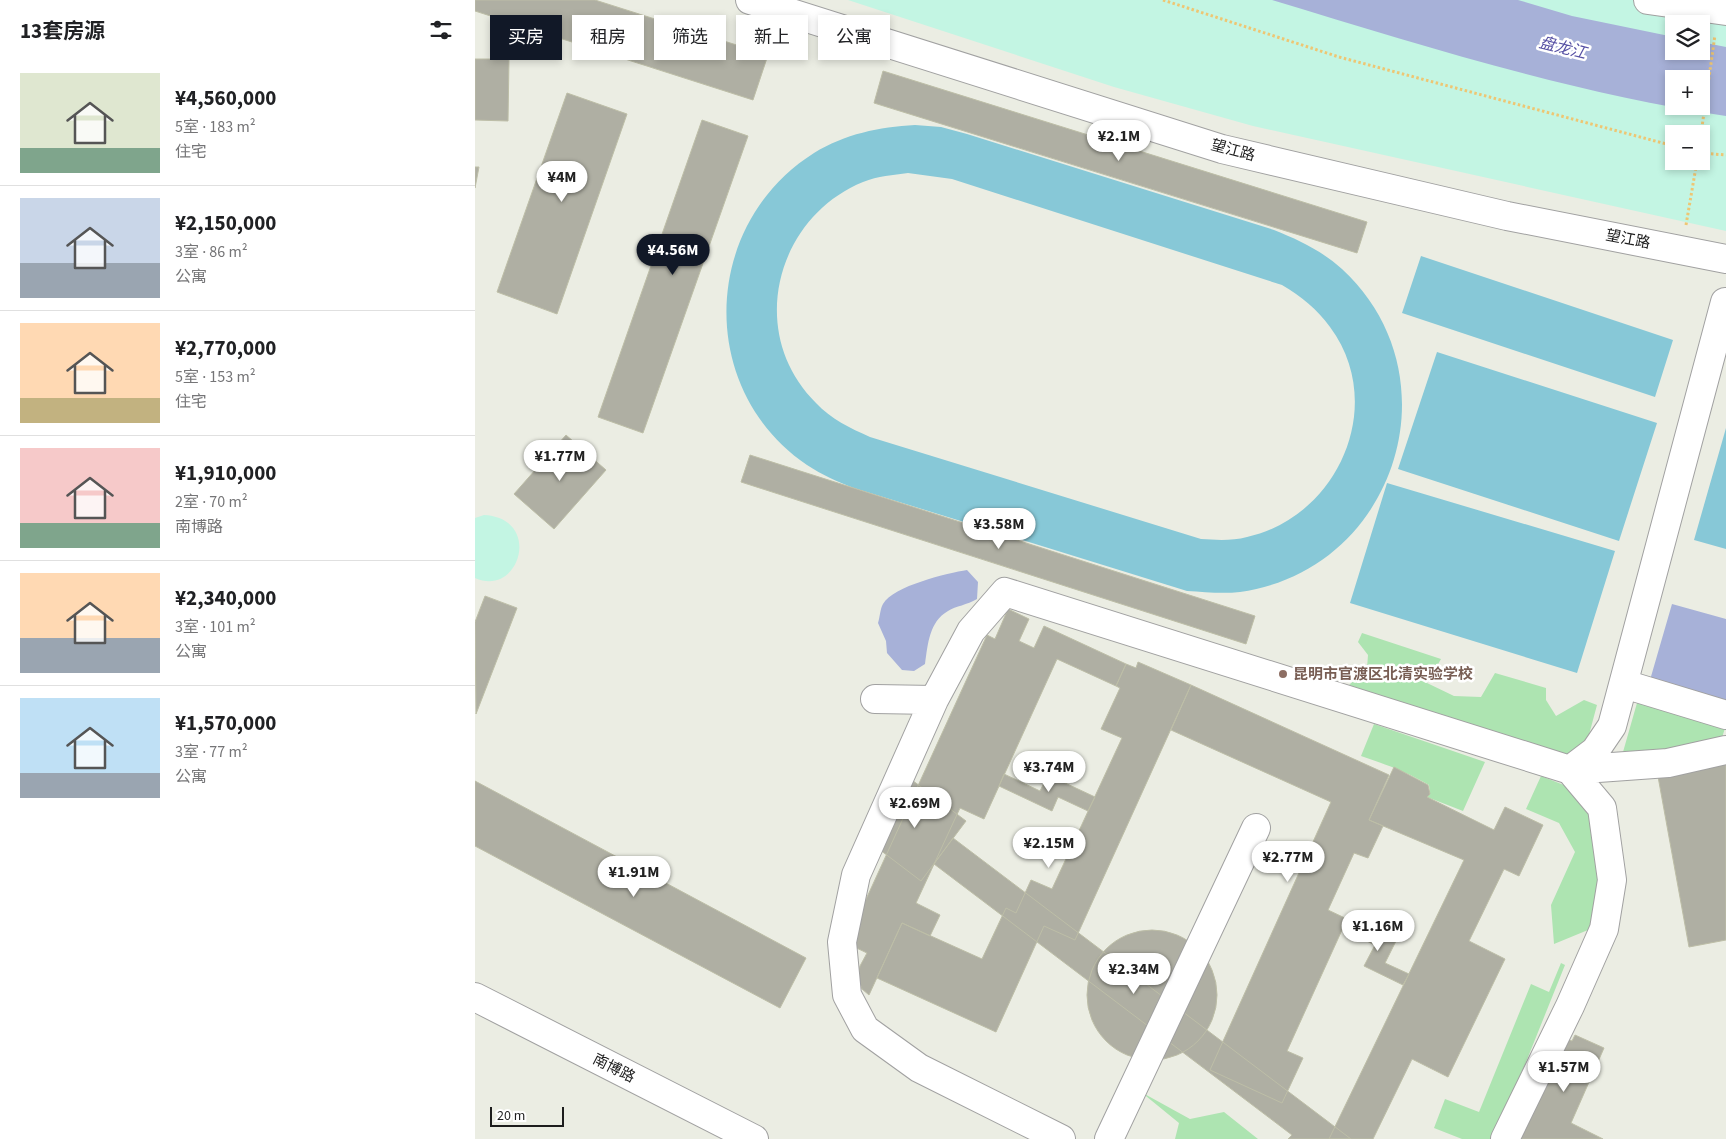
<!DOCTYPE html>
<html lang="zh">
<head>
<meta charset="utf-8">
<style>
	:root { --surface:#fff; --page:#f6f6f6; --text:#202124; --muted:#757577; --line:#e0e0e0; --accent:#111827 }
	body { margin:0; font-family:"Source Sans 3","Noto Sans SC",sans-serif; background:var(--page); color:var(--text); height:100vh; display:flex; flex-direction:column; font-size:19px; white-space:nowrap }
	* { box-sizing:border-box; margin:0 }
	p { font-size:16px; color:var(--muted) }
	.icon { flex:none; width:28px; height:28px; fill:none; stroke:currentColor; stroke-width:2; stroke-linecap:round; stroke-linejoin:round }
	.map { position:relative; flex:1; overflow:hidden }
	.drawer { display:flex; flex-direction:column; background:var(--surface); width:475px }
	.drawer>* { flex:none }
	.banner { position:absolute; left:15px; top:15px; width:475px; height:45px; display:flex; gap:10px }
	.controls { position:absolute; left:1190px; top:15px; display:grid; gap:10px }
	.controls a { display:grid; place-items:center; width:45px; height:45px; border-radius:0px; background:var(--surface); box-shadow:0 2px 8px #0003; font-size:25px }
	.scale { position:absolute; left:15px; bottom:12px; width:74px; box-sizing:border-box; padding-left:5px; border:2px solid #1d1d1d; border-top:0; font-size:14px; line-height:18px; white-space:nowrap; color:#1d1d1d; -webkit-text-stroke:4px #fff; paint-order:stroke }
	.price { position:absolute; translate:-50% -42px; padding:0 11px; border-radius:18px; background:#fff; color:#222; font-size:16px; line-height:32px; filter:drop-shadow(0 1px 2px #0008) }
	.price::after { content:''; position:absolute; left:50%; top:30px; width:15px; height:11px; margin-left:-8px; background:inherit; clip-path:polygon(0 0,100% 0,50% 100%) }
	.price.active { background:var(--accent); color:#fff }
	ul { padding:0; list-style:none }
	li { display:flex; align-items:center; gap:15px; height:125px; padding:0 20px }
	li+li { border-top:1px solid var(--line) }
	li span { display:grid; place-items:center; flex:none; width:140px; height:100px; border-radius:0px; color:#555 }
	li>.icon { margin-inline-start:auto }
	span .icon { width:60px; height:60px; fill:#fffc; stroke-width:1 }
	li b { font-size:21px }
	h2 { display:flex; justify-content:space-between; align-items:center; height:60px; padding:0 20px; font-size:21px }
	.tag { padding:0 18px; border-radius:0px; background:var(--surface); box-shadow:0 2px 8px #0003; font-size:18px; line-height:45px }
	.tag.active { background:var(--accent); color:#fff }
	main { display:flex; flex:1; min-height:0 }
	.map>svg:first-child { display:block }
	.grass { fill:#ade4b1 }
	.park { fill:#c3f5e3; fill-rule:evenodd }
	.pitch { fill:#87c8d7; fill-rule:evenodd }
	.water { fill:#a7b1d8; fill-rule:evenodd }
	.building { fill:#afafa3; stroke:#bdbea7 }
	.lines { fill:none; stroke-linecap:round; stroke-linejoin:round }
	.minor-casing { stroke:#a1a1a1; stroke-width:30 }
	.path { stroke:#eec673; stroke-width:3; stroke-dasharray:2.5 2.5; stroke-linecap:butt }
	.minor { stroke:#fff; stroke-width:28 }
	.education-dot { fill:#8d6e63; stroke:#fff; stroke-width:2 }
	.labels { text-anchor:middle; stroke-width:5; stroke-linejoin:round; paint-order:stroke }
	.street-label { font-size:15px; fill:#1d1d1d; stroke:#fff }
	.education-label { font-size:15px; font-weight:bold; fill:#785e54; stroke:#fff; text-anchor:start }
	.water-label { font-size:16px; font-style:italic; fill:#5751a4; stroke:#fff }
</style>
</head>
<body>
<main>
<section class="drawer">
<h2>13套房源<svg class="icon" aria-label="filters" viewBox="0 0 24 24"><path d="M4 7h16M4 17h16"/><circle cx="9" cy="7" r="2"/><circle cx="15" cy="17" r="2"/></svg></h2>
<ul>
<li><span style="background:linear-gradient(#dfe7d0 75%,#7fa58c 0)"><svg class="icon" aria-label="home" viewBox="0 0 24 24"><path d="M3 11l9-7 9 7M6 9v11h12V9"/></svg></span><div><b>¥4,560,000</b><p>5室 · 183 m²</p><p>住宅</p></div></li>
<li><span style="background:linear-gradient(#c9d6e8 65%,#9aa5b1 0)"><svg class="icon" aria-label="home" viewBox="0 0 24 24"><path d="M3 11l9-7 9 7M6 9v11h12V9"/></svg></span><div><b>¥2,150,000</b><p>3室 · 86 m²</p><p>公寓</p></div></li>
<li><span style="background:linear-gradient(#ffd9b3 75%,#c2b280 0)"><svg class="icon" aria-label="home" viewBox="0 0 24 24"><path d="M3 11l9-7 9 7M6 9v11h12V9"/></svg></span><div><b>¥2,770,000</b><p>5室 · 153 m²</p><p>住宅</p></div></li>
<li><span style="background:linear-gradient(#f6c9c9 75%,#7fa58c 0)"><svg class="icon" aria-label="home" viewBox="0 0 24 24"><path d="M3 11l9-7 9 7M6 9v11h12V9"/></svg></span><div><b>¥1,910,000</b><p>2室 · 70 m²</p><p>南博路</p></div></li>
<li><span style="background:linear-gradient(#ffd9b3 65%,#9aa5b1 0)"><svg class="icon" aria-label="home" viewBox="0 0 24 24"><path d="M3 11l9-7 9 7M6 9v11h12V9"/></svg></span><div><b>¥2,340,000</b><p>3室 · 101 m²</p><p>公寓</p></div></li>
<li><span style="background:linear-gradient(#bfe0f5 75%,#9aa5b1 0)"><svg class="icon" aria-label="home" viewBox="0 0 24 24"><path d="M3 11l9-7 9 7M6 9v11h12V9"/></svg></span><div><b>¥1,570,000</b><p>3室 · 77 m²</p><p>公寓</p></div></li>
</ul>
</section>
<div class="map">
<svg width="1251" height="1139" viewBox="0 0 1251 1139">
	<rect width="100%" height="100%" fill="#ebede3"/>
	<path class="grass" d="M 887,633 L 966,659 L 952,683 L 979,696 L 1006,697 L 1020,673 L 1071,688 L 1071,700 L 1081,716 L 1109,700 L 1122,705 L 1111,746 L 1088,757 L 874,685 L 892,668 L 893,655 L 883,642 Z
		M 1164,696 L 1251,725 L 1245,744 L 1146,759 Z
		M 899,724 L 1010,762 L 988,811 L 952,797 L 955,794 L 954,785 C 932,772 910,764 886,756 Z
		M 1066,776 L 1104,791 L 1117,821 L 1129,896 L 1113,930 L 1079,944 L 1076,905 L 1100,852 L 1084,823 L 1051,809 Z
		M 1086,963 L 1090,965 L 1020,1139 L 987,1139 L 959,1128 L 970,1099 L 1004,1112 L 1056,984 L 1074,992 Z
		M 666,1092 L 715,1119 L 749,1112 L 783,1139 L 700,1139 L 704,1123 Z"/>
	<path class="park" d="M 373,0 L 1251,0 L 1251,231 L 778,126 L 639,87 ZM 1199,24 L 1226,24 L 1226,51 L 1199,51 ZM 1199,79 L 1226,79 L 1226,106 L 1199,106 ZM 1199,134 L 1226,134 L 1226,161 L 1199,161 Z
		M 9,515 C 68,518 45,598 0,578 L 0,518 Z"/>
	<path class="pitch" d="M 440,125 L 466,127 L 492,134 L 799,230 C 824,240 847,251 867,269 C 983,376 921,570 765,592 C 747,594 730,592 712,591 L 379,488 C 363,482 347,475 332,465 C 221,390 226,224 339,153 C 370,134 404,127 440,125 ZM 433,173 L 477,179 L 807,285 C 826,296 842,309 855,327 C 913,405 863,517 772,537 C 757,541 741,540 726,539 L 395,437 C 375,428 356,419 341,403 C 271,334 300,218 388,182 C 403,176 418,175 433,173 Z
		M 946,256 L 1198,340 L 1180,397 L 927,313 Z
		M 962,352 L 1182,423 L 1144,541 L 923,469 Z
		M 1251,428 L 1251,549 L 1219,540 Z
		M 912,483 L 1140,551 L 1102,673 L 875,603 Z"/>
	<path class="water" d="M 797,0 L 1043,0 L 1097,16 L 1199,37 L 1199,51 L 1226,51 L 1226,42 L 1251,47 L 1251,116 C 1096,93 946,45 797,0 ZM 1199,79 L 1226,79 L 1226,106 L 1199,106 Z
		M 492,570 L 503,582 L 502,599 C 492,605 481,606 473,611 C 454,622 453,644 450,664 L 439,671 L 427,670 L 412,653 L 411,641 L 403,623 C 405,617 405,609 408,604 C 418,586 473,573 492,570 Z
		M 1197,604 L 1251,619 L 1251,702 L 1175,680 Z"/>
	<path class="building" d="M 0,0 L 120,0 L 293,55 L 278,100 L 0,11 Z
		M 0,59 L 34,59 L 33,121 L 0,120 Z
		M 408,71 L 892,222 L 882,253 L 399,103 Z
		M 92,93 L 152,114 L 82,314 L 22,292 Z
		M 227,120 L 273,136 L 168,433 L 123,417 Z
		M 0,167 L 4,167 L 0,188 Z
		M 91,435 L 131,470 L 79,529 L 39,494 Z
		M 275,455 L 780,616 L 771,644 L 266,482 Z
		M 10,596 L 42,608 L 1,714 L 0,622 Z
		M 533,609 L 554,619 L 544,641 L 559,648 L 569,626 L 651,664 L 641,686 L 582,659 L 509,819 L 485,808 L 441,903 L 465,915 L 455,936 L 427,923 L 394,995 L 387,989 L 383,978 L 385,966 L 392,953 L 371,943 L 512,635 L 520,639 Z
		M 663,662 L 716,685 L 600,940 L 569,926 L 521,1032 L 402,978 L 427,923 L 507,959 L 531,908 L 541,913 L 556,880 L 577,889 L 647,738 L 626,729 L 645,688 L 641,686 L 651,664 L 661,668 Z
		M 716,685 L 914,775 L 894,820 L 908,826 L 893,858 L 879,853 L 853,910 L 872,919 L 812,1051 L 828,1058 L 807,1103 L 735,1070 L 856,802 L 696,730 Z
		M 1251,758 L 1251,940 L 1214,947 L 1182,771 Z
		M 919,767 L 953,785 L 955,794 L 952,797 L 1019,830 L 1030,807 L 1068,825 L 1044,876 L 1029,869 L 994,941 L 1030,959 L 973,1077 L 937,1059 L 898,1139 L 854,1139 L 989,860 L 894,820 Z
		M 529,774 L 565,791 L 573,775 L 620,797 L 613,811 L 583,797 L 577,811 L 524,786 Z
		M 433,777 L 491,821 L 446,881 L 388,837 Z
		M 0,781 L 331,958 L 305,1008 L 0,846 Z
		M 478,838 L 876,1139 L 813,1139 L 817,1135 L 459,864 Z
		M 872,919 L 921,941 L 910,963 L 934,974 L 928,985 L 889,966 L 900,945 L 867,929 Z
		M612 995a65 65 0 1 1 130 0a65 65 0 1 1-130 0Z
		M 1100,1035 L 1129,1048 L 1096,1123 L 1128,1139 L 1044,1139 L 1089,1038 L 1097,1041 Z"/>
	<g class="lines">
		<defs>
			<path id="minor" d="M 275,0 L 747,149 L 1032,216 L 1251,259
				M 1173,0 L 1251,11
				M 1149,684 L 1251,715
				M 400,699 L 459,700 L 496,631 L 530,592 L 1095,770 L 1120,751 L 1137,726 L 1250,302
				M 459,700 L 381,875 L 367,942 L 372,995 L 390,1029 L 444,1068 L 586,1139
				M 0,997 L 279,1139
				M 634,1139 L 781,828
				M 1030,1139 L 1095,1006 L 1129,929 L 1137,880 L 1127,808 L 1095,770 L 1193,763 L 1251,750"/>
		</defs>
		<use href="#minor" class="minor-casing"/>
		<path class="path" d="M 688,0 L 864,57 L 1199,146
			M 1226,134 L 1240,35
			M 1226,153 L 1251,155
			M 1211,225 L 1222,161"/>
		<use href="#minor" class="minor"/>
	</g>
	<circle class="education-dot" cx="808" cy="674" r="5"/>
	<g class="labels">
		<g class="street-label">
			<text transform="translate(758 150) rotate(15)" y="5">望江路</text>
			<text transform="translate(1153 239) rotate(11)" y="5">望江路</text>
			<text transform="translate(139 1068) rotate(27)" y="5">南博路</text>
		</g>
		<g class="education-label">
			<text x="818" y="679">昆明市官渡区北清实验学校</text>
		</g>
		<g class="water-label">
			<text transform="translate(1088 47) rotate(14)" y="6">盘龙江</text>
		</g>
	</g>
</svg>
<div class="controls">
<a><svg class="icon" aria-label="layers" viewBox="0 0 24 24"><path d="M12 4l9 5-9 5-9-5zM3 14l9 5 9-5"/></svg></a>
<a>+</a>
<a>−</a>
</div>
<div class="scale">20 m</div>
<b class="price" style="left:644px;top:162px">¥2.1M</b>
<b class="price" style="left:87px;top:203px">¥4M</b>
<b class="price active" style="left:198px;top:276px">¥4.56M</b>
<b class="price" style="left:85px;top:482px">¥1.77M</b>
<b class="price" style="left:524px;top:550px">¥3.58M</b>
<b class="price" style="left:574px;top:793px">¥3.74M</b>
<b class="price" style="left:440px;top:829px">¥2.69M</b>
<b class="price" style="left:574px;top:869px">¥2.15M</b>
<b class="price" style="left:813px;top:883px">¥2.77M</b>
<b class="price" style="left:159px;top:898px">¥1.91M</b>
<b class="price" style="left:903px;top:952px">¥1.16M</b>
<b class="price" style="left:659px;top:995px">¥2.34M</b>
<b class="price" style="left:1089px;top:1093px">¥1.57M</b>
<div class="banner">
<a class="tag active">买房</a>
<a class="tag">租房</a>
<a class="tag">筛选</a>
<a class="tag">新上</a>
<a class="tag">公寓</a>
</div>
</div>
</main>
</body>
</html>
